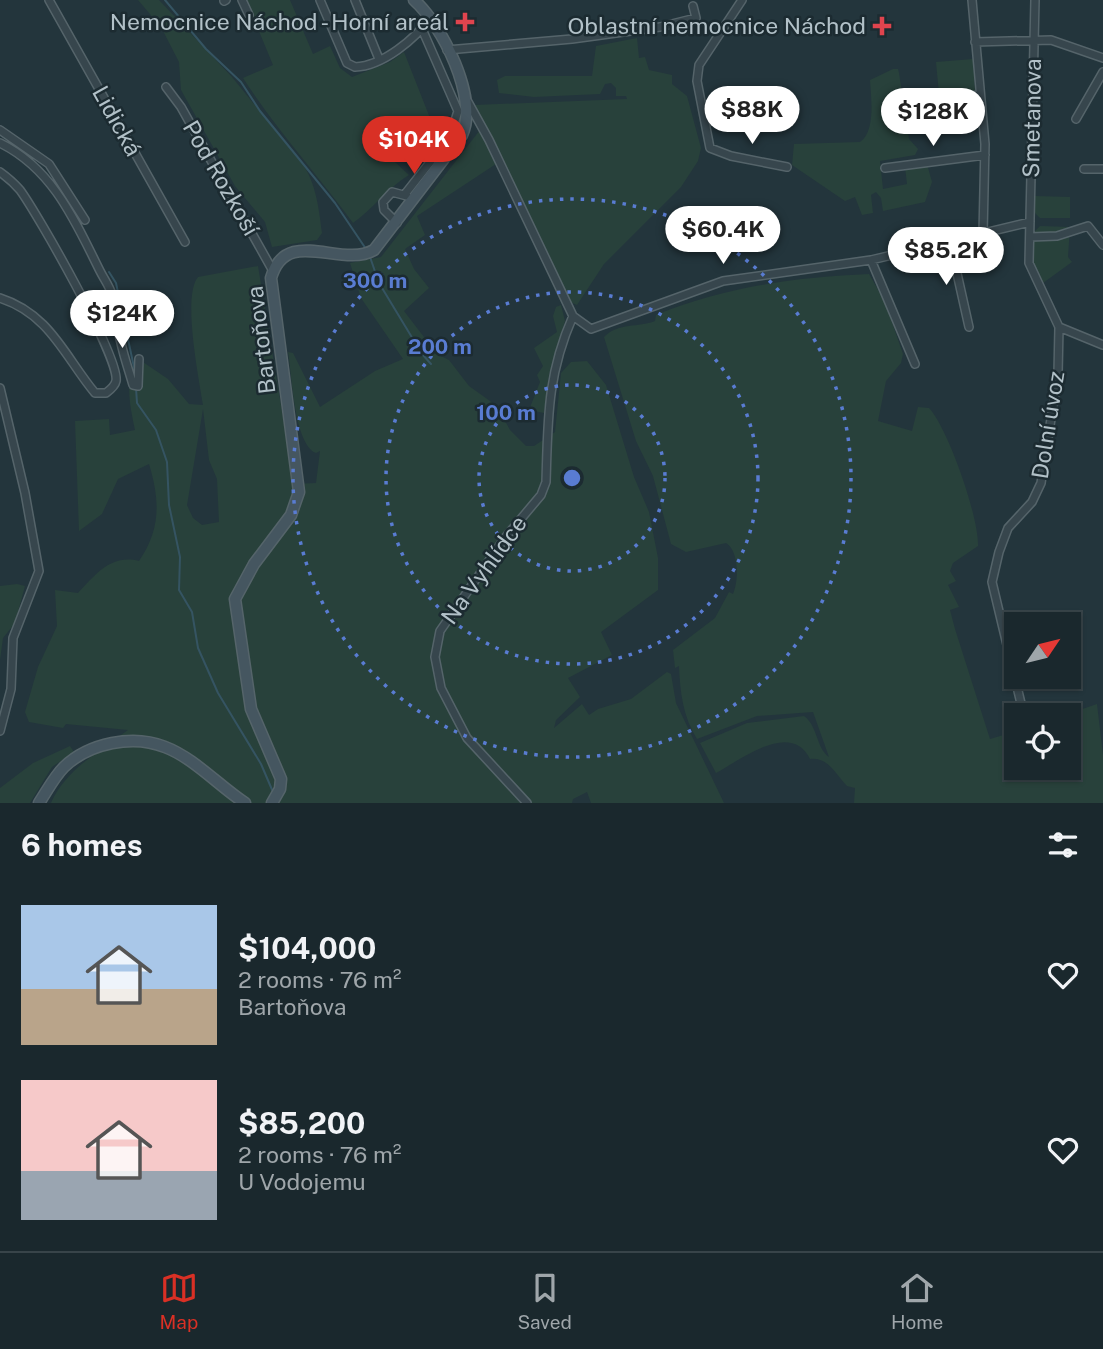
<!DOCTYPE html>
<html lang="en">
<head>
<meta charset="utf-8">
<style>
	:root { --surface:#1a282d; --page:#233035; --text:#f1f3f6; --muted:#9fa6aa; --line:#384449; --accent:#d93025 }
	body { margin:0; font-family:"Public Sans",sans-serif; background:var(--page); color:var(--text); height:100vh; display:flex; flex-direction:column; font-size:26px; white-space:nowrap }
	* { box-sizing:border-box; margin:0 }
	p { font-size:23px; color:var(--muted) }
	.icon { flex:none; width:38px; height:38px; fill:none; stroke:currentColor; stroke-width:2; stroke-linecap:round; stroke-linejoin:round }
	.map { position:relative; height:803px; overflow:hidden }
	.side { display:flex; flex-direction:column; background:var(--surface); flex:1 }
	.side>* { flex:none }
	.needle { width:46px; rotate:55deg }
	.fabs { position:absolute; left:1004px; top:612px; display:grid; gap:14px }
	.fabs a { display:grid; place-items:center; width:77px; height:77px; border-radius:0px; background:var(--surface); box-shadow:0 2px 5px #0004,0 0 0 2px var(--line); font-size:35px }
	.price { position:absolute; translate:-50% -60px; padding:0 16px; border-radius:24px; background:#fff; color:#222; font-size:23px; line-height:46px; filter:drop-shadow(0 2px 4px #0008) }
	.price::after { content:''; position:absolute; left:50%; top:42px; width:21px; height:16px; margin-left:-10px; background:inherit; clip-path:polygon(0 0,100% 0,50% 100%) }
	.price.current { background:var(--accent); color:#fff }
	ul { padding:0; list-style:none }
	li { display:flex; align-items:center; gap:21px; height:175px; padding:0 21px }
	li span { display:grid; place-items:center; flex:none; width:196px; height:140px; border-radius:0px; color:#555 }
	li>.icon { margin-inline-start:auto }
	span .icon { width:84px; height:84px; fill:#fffc; stroke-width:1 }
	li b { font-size:30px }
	h2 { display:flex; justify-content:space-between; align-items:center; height:84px; padding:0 21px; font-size:30px }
	.tab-bar { display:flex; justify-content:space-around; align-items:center; height:98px; border-top:2px solid var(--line); background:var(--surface); font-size:19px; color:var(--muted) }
	.tab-bar a { display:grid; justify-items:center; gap:4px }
	.tab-bar .current { color:var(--accent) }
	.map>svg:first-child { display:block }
	.green { fill:#28413b; fill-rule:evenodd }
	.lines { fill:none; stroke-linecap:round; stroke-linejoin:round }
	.stream { stroke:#355462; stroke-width:2 }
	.street-casing { stroke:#55646a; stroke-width:10 }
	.secondary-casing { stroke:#55646a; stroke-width:13 }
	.street { stroke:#37464d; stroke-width:7 }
	.secondary { stroke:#455660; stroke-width:10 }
	.ring { fill:none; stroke:#597cd2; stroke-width:3.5; stroke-dasharray:3.5 7 }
	.health-dot { fill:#e0444e; stroke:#1c2b31; stroke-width:2.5 }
	.labels { text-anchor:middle; stroke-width:5; stroke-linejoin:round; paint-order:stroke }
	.poi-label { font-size:23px; fill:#b2c1c8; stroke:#1c2b31; text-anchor:end }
	.street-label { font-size:23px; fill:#b2c1c8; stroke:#1c2b31 }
	.centre { fill:#597cd2; stroke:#1c2b31; stroke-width:3.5 }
	.ring-label { font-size:21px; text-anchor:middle; font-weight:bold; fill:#597cd2; stroke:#1c2b31; stroke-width:5; stroke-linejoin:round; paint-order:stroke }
</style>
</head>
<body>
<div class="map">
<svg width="1103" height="803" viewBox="0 0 1103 803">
	<rect width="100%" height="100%" fill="#23353c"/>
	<path class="green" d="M 138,0 L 159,0 L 232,77 L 302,163 C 316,183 319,209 322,233 L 317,240 L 272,247 L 265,222 L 235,186 L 181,90 L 179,62 L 161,27 Z
		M 246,0 L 290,0 L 313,54 L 330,46 L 340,68 L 352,77 L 390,62 L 404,52 L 430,118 L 395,162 L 409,175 C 387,188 374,208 353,223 C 317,174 276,129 243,78 L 273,65 Z
		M 637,38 L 639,58 L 645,57 L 649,70 L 672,75 L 672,84 L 687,96 L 701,148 L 698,161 L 681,187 L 604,264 L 577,305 L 570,302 L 475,105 L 627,99 L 626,96 L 616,96 L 616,88 L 611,83 L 605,84 L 600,94 L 534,97 L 499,93 L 497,80 L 505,76 L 592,76 L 596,46 Z
		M 973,59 L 975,91 L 939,94 L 936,62 Z
		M 893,69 L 898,69 L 899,73 L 909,139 L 918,149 L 915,155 L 880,161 L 883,189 L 907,184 L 905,167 L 927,164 L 932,182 L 925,202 L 883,211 L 881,198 L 876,192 L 871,195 L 873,213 L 862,215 L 855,197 L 845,201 L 792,165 L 794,144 L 860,142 C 876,131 871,97 870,80 Z
		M 480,130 L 496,164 L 417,216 L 425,235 L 405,249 L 414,269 L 429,288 L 404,311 L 437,354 L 449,360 L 469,386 L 497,406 L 510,430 L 526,446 L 534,446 L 555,432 L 561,373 L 571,362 L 587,361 L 606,385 L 634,477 L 649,512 L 658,558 L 658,590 L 601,632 L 612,655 L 568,678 L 580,697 L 556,720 L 554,728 L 582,704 L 589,715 L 598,709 L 631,699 L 667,672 L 671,674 L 676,703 L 724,803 L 591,803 L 587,792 L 573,799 L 572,803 L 51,803 C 66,769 100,751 128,730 L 66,724 L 63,728 L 29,722 L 25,712 L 38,667 L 57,626 L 55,590 L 78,593 C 96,574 111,554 139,561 C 161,529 160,500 149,464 L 118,479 L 102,514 L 79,531 L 75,421 L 109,419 L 110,435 L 135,430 C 130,406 124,379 137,358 L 168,379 L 189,404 L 203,405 C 199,379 182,296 198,277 L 258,266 L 294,484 L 316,483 L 320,451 L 316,453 C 294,444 292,375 288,352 L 293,353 L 320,407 L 375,371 L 403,359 L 361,298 L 350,263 L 381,257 ZM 203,409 L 209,460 L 217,479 L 219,522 L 202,525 L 193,518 L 187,505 Z
		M 1035,196 L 1070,197 L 1070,218 L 1040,218 L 1034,212 Z
		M 1040,226 L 1070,227 L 1068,257 L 1072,262 L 1043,283 L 1033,264 L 1034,232 Z
		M 869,274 L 885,302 L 903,354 L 901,363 L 886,381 L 878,421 L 912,431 L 918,407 L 929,408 C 948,428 979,517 978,546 L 953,563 L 950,571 L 956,581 L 948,585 L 959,607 L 950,610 L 955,629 L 990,739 L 1017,731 L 1017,768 L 1069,768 L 1069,716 L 1062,716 L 1097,704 L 1103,755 L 1103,803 L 854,803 L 855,788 L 847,786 C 836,775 829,757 810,759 C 791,720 742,759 716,773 L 700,743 L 747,723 L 804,716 C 818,726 816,748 829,757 L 813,712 L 757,716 L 697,739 C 683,717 680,692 679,666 L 675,668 L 673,650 L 715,618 L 729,592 L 733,594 C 739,580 739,551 726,543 L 686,552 L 671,544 L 653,476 L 636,441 L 604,337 C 619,322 638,328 655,321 L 656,315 C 724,287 796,277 869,274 Z
		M 561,305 L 565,321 L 549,375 L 544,413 L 529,410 L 540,382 L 537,375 L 543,366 L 534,348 L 557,332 L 553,316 L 556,307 Z
		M 17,584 L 25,586 L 15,623 L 3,638 L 0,660 L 0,586 Z
		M 70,746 L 74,752 L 52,767 L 30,803 L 0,803 L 0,788 L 33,763 Z"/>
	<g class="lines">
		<path class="stream" d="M 165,0 L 206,49 L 241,82 L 260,111 L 335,203 L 366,249
			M 370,257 L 379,283 L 422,354 L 431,364
			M 109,272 L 116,283 L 135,372
			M 136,388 L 137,403 L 156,430 L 167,462 L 169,505 L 180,557 L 179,590 L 192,612 L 198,648 L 218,693 L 261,764 L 273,792"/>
		<defs>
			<path id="street" d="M 49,0 L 185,242
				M 242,0 L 249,15
				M 320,0 L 347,63 L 355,67 C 383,66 415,39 431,17
				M 355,0 L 379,59
				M 742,0 L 699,65 L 697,81 L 710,148 L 731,156 L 787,167
				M 972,0 L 985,144 L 983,234
				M 1035,0 L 1029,263 L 1059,327 L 1103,345
				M 224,1 L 226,0
				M 975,42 L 1051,40 L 1103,58
				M 447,50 L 572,39 L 660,27 L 696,18 L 693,6
				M 166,87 L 181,107 L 273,271
				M 904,100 L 980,95
				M 468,102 L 489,140 L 573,316 L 591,329 L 723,281 L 871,260 L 1030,222
				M 1076,119 L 1103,72
				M 0,130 L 49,164 L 85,220
				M 0,143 C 53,169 75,221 100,271 C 104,279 110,287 112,295 C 117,311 117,328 121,343 C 124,357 129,371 133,385 L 138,386 L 139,359
				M 885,168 L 985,155
				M 1084,169 L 1103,169
				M 0,172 C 7,177 14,183 20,190 C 37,213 120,358 116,381 C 115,386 110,390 106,393 L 95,393 C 65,357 50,314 0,298
				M 405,194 L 450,137 L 458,111 L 422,29
				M 397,223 L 384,210 L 383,202 L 392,192 L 407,196
				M 1030,237 L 1057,236 L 1088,226 L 1103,245
				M 950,242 L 969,327
				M 871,260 L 915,364
				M 0,388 L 25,493 L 39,571 L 13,638 L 11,689 L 0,731
				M 1024,716 L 992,582 L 999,552 L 1008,528 L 1032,502 L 1041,483 L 1058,374 L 1059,327
				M 527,803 L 467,738 L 441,688 L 435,657 L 440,631 L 504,539 L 541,495 L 546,482 C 548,419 547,375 573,316"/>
			<path id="secondary" d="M 39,803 C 47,791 54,777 64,767 C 89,743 133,734 165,747 C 194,758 219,786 245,803
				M 272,803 L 280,789 L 281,779 L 251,709 L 235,599 L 254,564 L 291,515 L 299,492 L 271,278 C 286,225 341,269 374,250 L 462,135 C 479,98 442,25 414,0"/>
		</defs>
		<use href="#street" class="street-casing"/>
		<use href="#secondary" class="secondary-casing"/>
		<use href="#street" class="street"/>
		<use href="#secondary" class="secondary"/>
	</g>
	<g class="ring">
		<circle cx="572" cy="478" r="93"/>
		<circle cx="572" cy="478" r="186"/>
		<circle cx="572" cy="478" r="279"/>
	</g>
	<g class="health-dot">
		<path d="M461.5 11.5h7v7h7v7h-7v7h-7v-7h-7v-7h7z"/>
		<path d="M878.5 15.5h7v7h7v7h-7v7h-7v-7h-7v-7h7z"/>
	</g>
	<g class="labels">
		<g class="poi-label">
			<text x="449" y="30">Nemocnice Náchod - Horní areál</text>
			<text x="866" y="34">Oblastní nemocnice Náchod</text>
		</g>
		<g class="street-label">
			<text transform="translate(1032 118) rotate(-89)" y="8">Smetanova</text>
			<text transform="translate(117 121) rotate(61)" y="8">Lidická</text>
			<text transform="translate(221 178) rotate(60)" y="8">Pod Rozkoší</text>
			<text transform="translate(261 340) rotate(-97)" y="8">Bartoňova</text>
			<text transform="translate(1048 425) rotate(-81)" y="8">Dolní úvoz</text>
			<text transform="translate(484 570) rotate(-54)" y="8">Na Vyhlídce</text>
		</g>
	</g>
	<circle cx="572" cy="478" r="10" class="centre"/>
	<g class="ring-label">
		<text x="375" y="288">300 m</text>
		<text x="440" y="354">200 m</text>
		<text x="506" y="420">100 m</text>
	</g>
</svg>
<div class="fabs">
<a><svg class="needle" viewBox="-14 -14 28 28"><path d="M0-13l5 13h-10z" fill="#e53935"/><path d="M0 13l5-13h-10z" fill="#9fa6aa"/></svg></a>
<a><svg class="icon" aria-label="locate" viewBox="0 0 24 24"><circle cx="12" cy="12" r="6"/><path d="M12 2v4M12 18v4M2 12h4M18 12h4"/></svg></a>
</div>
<b class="price" style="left:752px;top:146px">$88K</b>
<b class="price" style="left:933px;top:148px">$128K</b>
<b class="price current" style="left:414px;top:176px">$104K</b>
<b class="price" style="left:723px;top:266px">$60.4K</b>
<b class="price" style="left:946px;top:287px">$85.2K</b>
<b class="price" style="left:122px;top:350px">$124K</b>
</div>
<section class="side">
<h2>6 homes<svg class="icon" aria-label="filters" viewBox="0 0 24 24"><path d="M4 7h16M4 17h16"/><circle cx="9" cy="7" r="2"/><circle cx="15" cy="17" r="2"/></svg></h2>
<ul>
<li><span style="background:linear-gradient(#a9c7e8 60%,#b9a48a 0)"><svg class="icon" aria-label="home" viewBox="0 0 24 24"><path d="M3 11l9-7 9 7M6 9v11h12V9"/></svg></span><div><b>$104,000</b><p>2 rooms · 76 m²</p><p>Bartoňova</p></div><svg class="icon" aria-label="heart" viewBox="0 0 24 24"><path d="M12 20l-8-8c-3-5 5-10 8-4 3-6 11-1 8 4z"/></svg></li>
<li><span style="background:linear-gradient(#f6c9c9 65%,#9aa5b1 0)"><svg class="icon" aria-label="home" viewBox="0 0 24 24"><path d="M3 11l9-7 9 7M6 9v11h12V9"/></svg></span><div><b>$85,200</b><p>2 rooms · 76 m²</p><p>U Vodojemu</p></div><svg class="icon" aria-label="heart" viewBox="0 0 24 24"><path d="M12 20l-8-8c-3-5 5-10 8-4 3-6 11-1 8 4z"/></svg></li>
</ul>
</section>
<nav class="tab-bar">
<a class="current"><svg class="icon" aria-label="map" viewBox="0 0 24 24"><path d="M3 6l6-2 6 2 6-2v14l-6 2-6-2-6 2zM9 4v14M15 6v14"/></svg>Map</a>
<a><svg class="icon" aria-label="saved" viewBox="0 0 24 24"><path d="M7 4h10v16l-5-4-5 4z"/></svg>Saved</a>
<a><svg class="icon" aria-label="home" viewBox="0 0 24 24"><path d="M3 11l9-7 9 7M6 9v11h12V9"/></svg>Home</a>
</nav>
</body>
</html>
